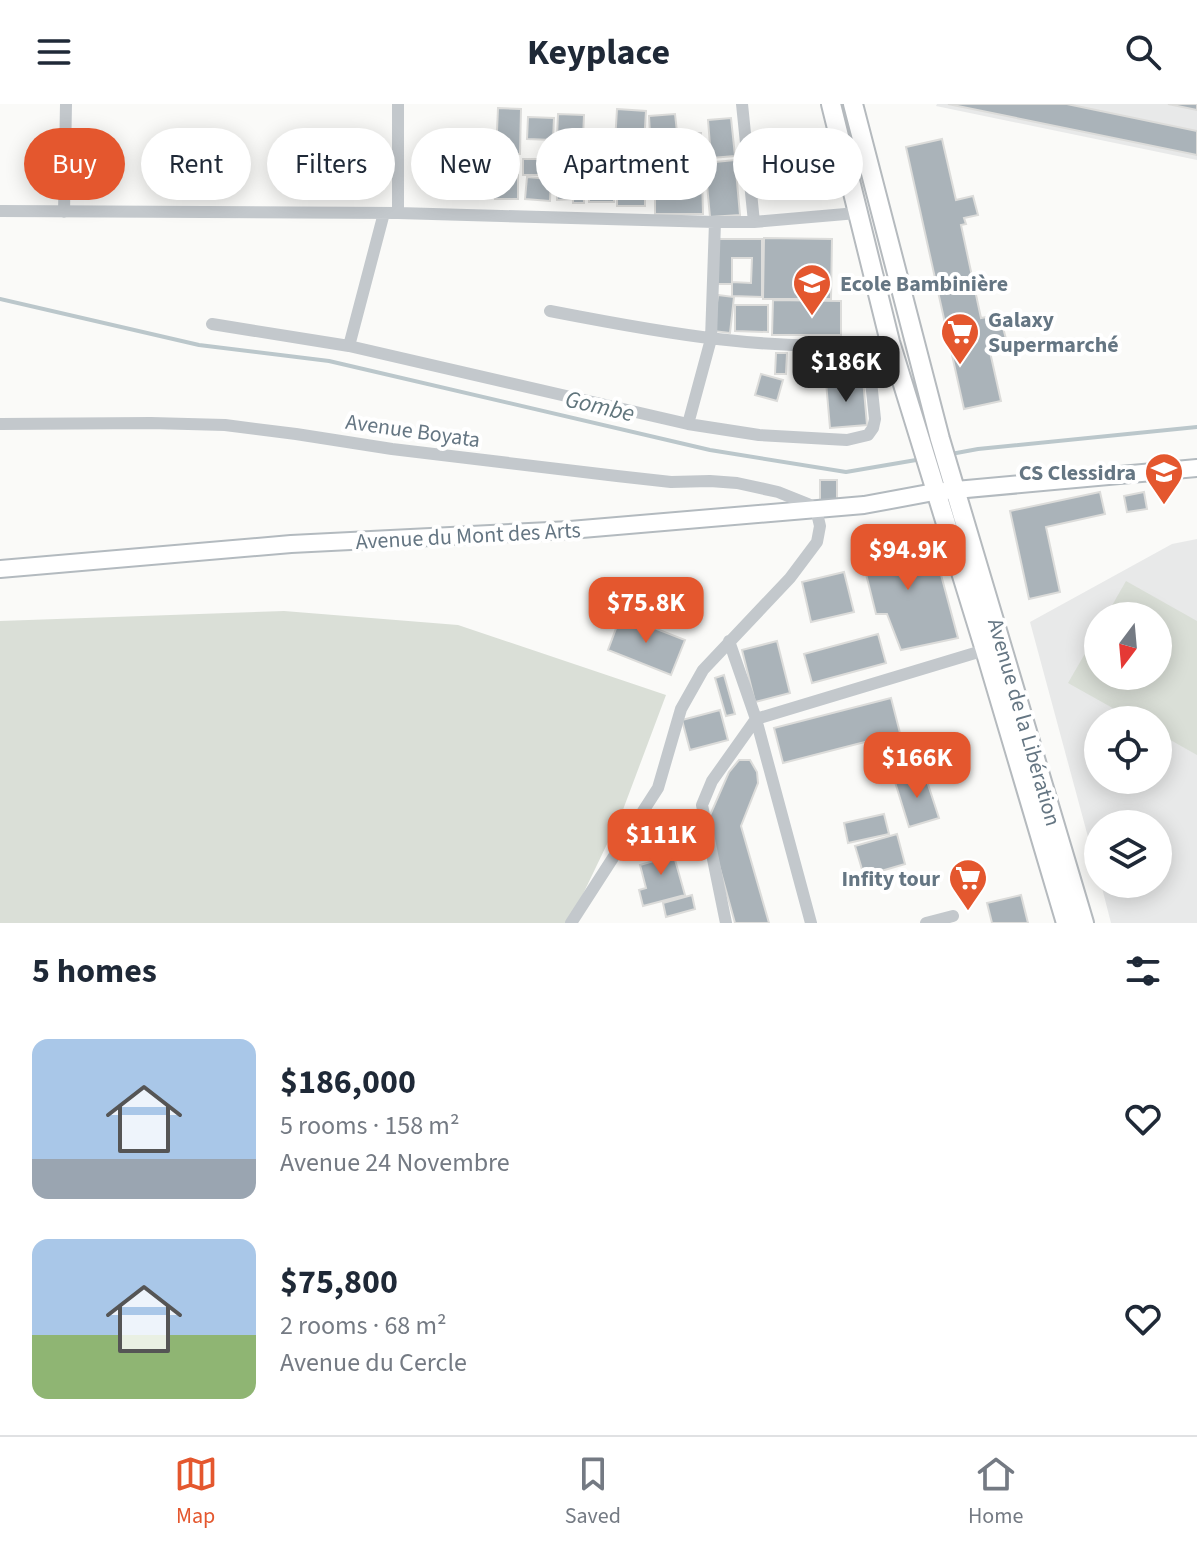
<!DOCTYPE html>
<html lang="en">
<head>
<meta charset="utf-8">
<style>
	:root { --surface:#fff; --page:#f6f6f7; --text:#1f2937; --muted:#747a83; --line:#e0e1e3; --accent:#e4572e }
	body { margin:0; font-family:"Source Sans 3",sans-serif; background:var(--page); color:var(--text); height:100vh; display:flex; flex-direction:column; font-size:30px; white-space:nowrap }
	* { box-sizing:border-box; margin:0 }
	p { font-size:26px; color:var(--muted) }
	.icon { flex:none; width:44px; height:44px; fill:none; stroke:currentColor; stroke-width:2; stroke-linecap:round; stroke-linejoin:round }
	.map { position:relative; height:819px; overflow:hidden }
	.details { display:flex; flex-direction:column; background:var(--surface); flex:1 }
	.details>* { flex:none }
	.guide { position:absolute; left:24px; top:24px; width:1150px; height:72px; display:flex; gap:16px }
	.needle { width:52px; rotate:196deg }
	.tools { position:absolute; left:1084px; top:498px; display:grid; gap:16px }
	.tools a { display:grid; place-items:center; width:88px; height:88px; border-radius:50%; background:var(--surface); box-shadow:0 4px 20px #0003; font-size:40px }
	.price { position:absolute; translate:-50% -68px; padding:0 18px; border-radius:16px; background:var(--accent); color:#fff; font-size:26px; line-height:52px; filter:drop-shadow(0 2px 4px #0008) }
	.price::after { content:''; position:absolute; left:50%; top:48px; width:24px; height:18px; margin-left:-12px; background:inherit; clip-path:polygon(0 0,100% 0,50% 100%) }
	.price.current { background:#222; color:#fff }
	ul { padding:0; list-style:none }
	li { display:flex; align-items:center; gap:24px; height:200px; padding:0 32px }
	li span { display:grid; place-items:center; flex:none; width:224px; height:160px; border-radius:16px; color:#555 }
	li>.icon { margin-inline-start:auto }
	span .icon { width:96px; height:96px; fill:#fffc; stroke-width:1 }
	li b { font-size:34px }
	h2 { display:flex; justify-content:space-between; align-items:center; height:96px; padding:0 32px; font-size:34px }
	.pill { padding:0 28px; border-radius:36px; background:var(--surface); box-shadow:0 4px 20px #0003; font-size:28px; line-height:72px }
	.pill.current { background:var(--accent); color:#fff }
	header { display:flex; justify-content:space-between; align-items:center; height:104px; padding:0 32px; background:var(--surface); font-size:36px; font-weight:700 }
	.tabs { display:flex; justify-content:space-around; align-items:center; height:112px; border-top:2px solid var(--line); background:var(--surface); font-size:22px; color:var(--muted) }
	.tabs a { display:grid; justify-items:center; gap:4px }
	.tabs .current { color:var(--accent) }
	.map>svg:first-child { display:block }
	.built { fill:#e8e9e9; fill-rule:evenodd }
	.green { fill:#dadfd7 }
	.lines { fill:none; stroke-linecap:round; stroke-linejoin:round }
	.stream { stroke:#bbc7cb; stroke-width:4 }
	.building { fill:#aab3b9; stroke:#dcdcda; stroke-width:2 }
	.secondary-casing { stroke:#b3babf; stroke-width:20 }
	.primary-casing { stroke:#b5babe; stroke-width:22 }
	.street { stroke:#c3c8cc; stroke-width:12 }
	.secondary { stroke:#fff; stroke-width:16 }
	.primary { stroke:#fff; stroke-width:18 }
	.labels { text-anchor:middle; stroke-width:8; stroke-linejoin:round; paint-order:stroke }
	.poi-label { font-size:22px; font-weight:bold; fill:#657683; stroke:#fff; text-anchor:start }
	.street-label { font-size:22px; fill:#657683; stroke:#fff }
	.water-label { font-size:24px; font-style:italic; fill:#60757c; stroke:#fff }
</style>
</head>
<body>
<header><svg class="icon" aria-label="menu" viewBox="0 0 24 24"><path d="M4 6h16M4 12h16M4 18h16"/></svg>Keyplace<svg class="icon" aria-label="search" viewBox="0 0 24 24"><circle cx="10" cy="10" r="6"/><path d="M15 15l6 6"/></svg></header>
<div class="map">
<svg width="1197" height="819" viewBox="0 0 1197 819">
	<rect width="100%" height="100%" fill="#fafaf8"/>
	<path class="built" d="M 937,0 L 1197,0 L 1197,56 L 936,2 Z
		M 1197,435 L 1197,819 L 1111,819 L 1101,780 L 1158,780 L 1158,720 L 1098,720 L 1098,770 L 1030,518 L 1172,440 ZM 1098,512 L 1158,512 L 1158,572 L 1098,572 ZM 1098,616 L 1158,616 L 1158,676 L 1098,676 Z"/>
	<path class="green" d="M 1126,477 L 1197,517 L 1197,651 L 1158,629 L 1158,616 L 1134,616 L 1068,579 L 1098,527 L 1098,572 L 1158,572 L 1158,512 L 1106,512 Z
		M 284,507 L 458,521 L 666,591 L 621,711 L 571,815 L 567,819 L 0,819 L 0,517 Z"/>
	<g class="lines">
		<path class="stream" d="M 0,195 L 199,241 L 329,257 L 710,346 L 846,368 L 922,355
			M 951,350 L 978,345 L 1197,323"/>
	</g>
	<path class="building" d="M 948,0 L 1067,0 L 1197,27 L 1197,51 Z
		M 1168,0 L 1197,0 L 1197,6 Z
		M 498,4 L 521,5 L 520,50 L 496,49 Z
		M 617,5 L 646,7 L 643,55 L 614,54 Z
		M 558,10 L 584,11 L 583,34 L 557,33 Z
		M 675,10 L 677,28 L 650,30 L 649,12 Z
		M 528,13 L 554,14 L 553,36 L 527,35 Z
		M 731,14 L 735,52 L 711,54 L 708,16 Z
		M 681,29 L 701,29 L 701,55 L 682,55 Z
		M 554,35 L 581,35 L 581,54 L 554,54 Z
		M 942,35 L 956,96 L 973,92 L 978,111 L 964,114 L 966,120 L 961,121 L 981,214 L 987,213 L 988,219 L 1001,216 L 1006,235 L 988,239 L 1001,297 L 964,305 L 906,43 Z
		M 653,53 L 678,53 L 678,72 L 653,72 Z
		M 589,54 L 613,54 L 614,98 L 589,98 Z
		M 489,55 L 518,55 L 518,67 L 489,67 Z
		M 523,55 L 553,55 L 553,71 L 523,71 Z
		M 678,55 L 699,55 L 699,72 L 678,72 Z
		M 583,56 L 584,99 L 573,99 L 573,95 L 557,96 L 557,57 Z
		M 615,56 L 646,56 L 646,81 L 616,81 Z
		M 735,56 L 740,111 L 710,113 L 705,59 Z
		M 496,71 L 518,71 L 518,95 L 495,95 Z
		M 702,71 L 703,110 L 655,110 L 655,72 Z
		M 527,73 L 551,75 L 550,97 L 525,95 Z
		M 617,84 L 645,84 L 645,102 L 617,102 Z
		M 764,134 L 832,135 L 831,195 L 763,195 Z
		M 717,135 L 762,135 L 762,193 L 732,192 L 732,178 L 751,179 L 752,154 L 732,154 L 732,180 L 717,180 Z
		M 718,191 L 734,193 L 730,229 L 713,227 Z
		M 773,196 L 841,197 L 841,231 L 772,231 Z
		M 735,201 L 768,201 L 768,228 L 735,227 Z
		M 776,249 L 787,249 L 786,270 L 775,270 Z
		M 833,251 L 860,251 L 860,267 L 833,267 Z
		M 761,270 L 783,276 L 777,297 L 755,291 Z
		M 863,275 L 867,321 L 830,324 L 826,278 Z
		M 820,376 L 837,376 L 837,400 L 820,399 Z
		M 1100,388 L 1105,410 L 1046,423 L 1060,488 L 1029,495 L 1010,407 Z
		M 1144,388 L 1147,405 L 1127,408 L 1124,392 Z
		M 880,433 L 916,440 L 940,467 L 958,534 L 901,546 L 887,510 L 876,510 L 858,438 Z
		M 844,468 L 854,508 L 811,518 L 802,478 Z
		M 621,511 L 685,536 L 671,571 L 608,546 Z
		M 878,530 L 886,559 L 812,579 L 804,550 Z
		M 777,537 L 790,589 L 755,598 L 742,546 Z
		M 724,571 L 735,610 L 726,612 L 715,574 Z
		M 891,594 L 900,629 L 783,659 L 774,624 Z
		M 720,606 L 728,636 L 690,646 L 682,616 Z
		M 739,656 L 750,656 L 757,668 L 758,679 L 741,722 L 769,819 L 735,819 L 707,718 L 729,668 Z
		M 924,668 L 939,714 L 909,723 L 895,678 Z
		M 884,710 L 889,730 L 848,739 L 844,719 Z
		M 897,730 L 905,760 L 864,772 L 855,742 Z
		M 670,738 L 685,791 L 643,802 L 639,786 L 646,784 L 640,761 L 657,756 L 654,742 Z
		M 692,791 L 695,805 L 666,813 L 663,799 Z
		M 1021,791 L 1028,819 L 992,819 L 987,799 Z"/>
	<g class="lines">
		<defs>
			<path id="secondary" d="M 0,465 L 291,440 L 570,426 L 864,401 L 934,388 L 1197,364"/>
			<path id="primary" d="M 831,0 L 890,238 L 985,546 L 1066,819
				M 853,0 L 940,335 L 1084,819"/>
		</defs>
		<use href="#secondary" class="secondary-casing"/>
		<use href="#primary" class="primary-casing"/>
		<path class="street" d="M 742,0 L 754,118
			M 0,107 L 398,109 L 715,118 L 754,118 L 857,109
			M 64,108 L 66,0
			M 398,109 L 398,0
			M 550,207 C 663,229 776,250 890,238
			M 212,220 L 349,242 L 688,320 L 759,331 L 847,336 L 868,331 L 873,324 L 875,315 L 867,240
			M 349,242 L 384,109
			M 0,320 L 151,319 L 225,321 L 296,330 L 392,345 L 617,372 L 671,378 L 710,377 L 737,379 L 778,388 L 808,400 L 816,405 L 820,422 L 817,438 L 790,474 L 703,566 L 681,605 L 658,684 L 571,819
			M 688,320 L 711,235 L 715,118
			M 729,537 L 756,615 L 811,819
			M 726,819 L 702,701 L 712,677 L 756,615 L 985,546
			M 926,819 L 953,812"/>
		<use href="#secondary" class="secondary"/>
		<use href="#primary" class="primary"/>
	</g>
	<defs>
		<symbol id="school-pin" viewBox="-11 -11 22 30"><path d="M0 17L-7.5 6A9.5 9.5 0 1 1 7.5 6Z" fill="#e4572e" stroke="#fff"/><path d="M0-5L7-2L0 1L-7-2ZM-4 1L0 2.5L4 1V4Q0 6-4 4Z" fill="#fff"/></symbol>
		<symbol id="supermarket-pin" viewBox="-11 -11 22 30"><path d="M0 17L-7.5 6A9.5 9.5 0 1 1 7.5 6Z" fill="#e4572e" stroke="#fff"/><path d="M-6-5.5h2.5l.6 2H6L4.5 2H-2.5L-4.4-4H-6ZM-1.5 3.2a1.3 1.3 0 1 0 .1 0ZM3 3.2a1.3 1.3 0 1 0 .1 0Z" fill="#fff"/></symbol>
	</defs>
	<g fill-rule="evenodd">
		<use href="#school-pin" x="790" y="157" width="44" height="60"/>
		<use href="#supermarket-pin" x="938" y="206" width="44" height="60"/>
		<use href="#school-pin" x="1142" y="346" width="44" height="60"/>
		<use href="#supermarket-pin" x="946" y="752" width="44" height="60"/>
	</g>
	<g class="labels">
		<g class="poi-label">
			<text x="840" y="187">Ecole Bambinière</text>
			<text x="988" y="223">Galaxy<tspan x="988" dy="25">Supermarché</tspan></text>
			<text x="1136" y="376" text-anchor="end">CS Clessidra</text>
			<text x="940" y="782" text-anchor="end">Infity tour</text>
		</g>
		<g class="street-label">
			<text transform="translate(413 326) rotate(8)" y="8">Avenue Boyata</text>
			<text transform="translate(468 431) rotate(-3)" y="8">Avenue du Mont des Arts</text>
			<text transform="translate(1025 618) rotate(74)" y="8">Avenue de la Libération</text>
		</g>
		<g class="water-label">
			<text transform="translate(600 302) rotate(13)" y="8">Gombe</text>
		</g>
	</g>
</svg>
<div class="tools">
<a><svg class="needle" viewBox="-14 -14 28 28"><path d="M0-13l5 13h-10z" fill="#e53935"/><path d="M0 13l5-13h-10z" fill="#747a83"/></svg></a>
<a><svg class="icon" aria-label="locate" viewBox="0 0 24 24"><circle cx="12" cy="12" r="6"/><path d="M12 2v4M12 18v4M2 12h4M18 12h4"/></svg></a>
<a><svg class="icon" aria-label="layers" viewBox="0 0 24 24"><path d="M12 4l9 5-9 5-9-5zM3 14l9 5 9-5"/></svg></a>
</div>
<b class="price current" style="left:846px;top:300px">$186K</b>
<b class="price" style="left:908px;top:488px">$94.9K</b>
<b class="price" style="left:646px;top:541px">$75.8K</b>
<b class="price" style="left:917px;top:696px">$166K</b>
<b class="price" style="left:661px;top:773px">$111K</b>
<div class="guide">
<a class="pill current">Buy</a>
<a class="pill">Rent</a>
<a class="pill">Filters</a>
<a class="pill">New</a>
<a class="pill">Apartment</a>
<a class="pill">House</a>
</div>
</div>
<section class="details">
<h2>5 homes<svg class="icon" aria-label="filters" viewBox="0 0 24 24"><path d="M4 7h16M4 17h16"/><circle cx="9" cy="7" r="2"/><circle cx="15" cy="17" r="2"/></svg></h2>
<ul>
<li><span style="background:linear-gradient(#a9c7e8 75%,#9aa5b1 0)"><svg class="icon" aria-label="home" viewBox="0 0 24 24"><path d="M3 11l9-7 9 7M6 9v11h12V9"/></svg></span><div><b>$186,000</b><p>5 rooms · 158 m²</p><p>Avenue 24 Novembre</p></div><svg class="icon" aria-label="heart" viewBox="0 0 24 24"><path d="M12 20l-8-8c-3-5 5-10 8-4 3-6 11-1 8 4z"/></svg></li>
<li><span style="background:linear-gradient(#a9c7e8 60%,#8fb573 0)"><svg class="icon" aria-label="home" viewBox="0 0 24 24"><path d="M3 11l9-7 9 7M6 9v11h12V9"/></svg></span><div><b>$75,800</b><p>2 rooms · 68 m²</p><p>Avenue du Cercle</p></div><svg class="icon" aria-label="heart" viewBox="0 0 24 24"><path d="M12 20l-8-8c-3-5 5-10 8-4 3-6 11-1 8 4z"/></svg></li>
</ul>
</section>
<nav class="tabs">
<a class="current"><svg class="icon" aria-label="map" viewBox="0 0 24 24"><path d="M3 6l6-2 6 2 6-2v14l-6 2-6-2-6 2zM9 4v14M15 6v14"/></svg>Map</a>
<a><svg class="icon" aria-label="saved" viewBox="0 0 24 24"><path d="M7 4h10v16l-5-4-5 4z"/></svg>Saved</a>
<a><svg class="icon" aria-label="home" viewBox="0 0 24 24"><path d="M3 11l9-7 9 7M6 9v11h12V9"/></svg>Home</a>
</nav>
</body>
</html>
